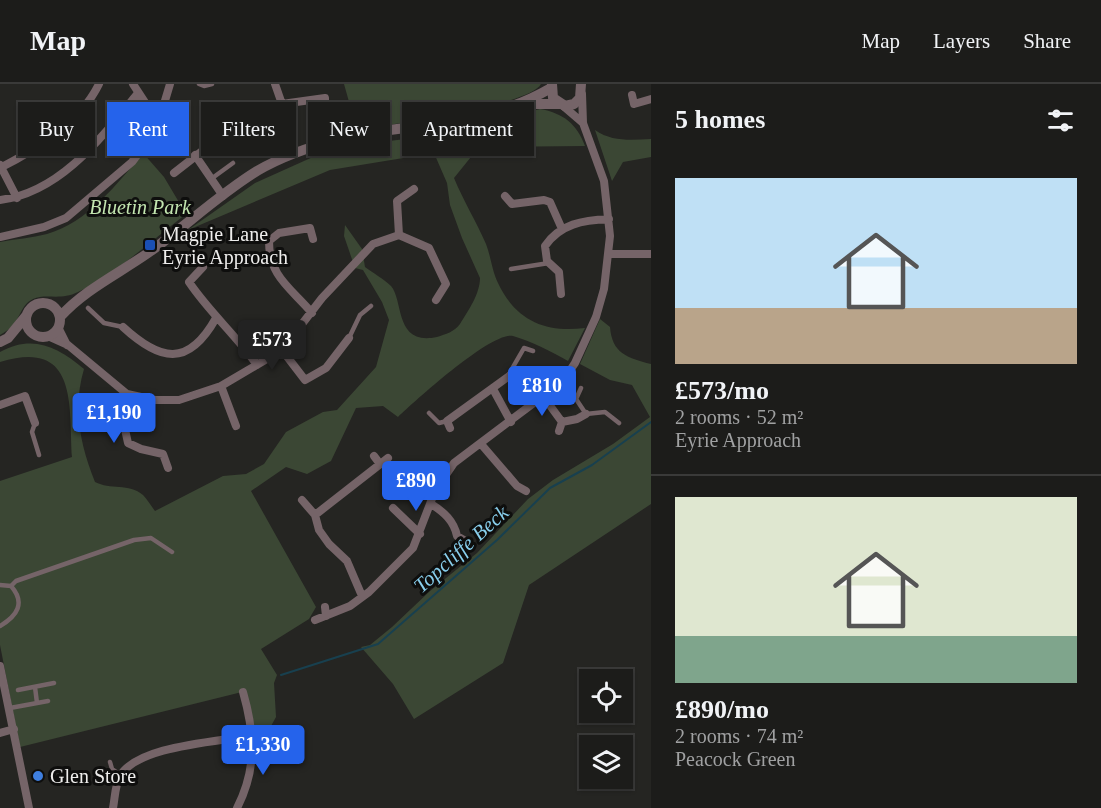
<!DOCTYPE html>
<html lang="en">
<head>
<meta charset="utf-8">
<style>
	:root { --surface:#1c1c1a; --page:#292927; --text:#f1f3f6; --muted:#a0a1a2; --line:#3a3a39; --accent:#2563eb }
	body { margin:0; font-family:"Times New Roman",serif; background:var(--page); color:var(--text); height:100vh; display:flex; flex-direction:column; font-size:22px; white-space:nowrap }
	* { box-sizing:border-box; margin:0 }
	p { font-size:20px; color:var(--muted) }
	.icon { flex:none; width:33px; height:33px; fill:none; stroke:currentColor; stroke-width:2; stroke-linecap:round; stroke-linejoin:round }
	.map { position:relative; flex:1; overflow:hidden }
	.side { display:flex; flex-direction:column; background:var(--surface); width:450px }
	.side>* { flex:none }
	.banner { position:absolute; left:18px; top:18px; width:543px; height:54px; display:flex; gap:12px }
	.buttons { position:absolute; left:579px; top:585px; display:grid; gap:12px }
	.buttons a { display:grid; place-items:center; width:54px; height:54px; border-radius:0px; background:var(--surface); box-shadow:0 2px 4px #0004,0 0 0 2px var(--line); font-size:30px }
	.price { position:absolute; translate:-50% -51px; padding:0 14px; border-radius:6px; background:var(--accent); color:#fff; font-size:20px; line-height:39px; filter:drop-shadow(0 2px 3px #0008) }
	.price::after { content:''; position:absolute; left:50%; top:36px; width:18px; height:14px; margin-left:-9px; background:inherit; clip-path:polygon(0 0,100% 0,50% 100%) }
	.price.selected { background:#222; color:#fff }
	ul { padding:0; list-style:none }
	li { display:grid; align-content:center; gap:12px; height:318px; padding:0 24px }
	li+li { border-top:2px solid var(--line) }
	li span { display:grid; place-items:center; height:186px; border-radius:0px; color:#555 }
	li>.icon { margin-inline-start:auto }
	span .icon { width:108px; height:108px; fill:#fffc; stroke-width:1 }
	li b { font-size:26px }
	h2 { display:flex; justify-content:space-between; align-items:center; height:72px; padding:0 24px; font-size:26px }
	.pill { padding:0 21px; border-radius:0px; background:var(--surface); box-shadow:0 2px 4px #0004,0 0 0 2px var(--line); font-size:21px; line-height:54px }
	.pill.selected { background:var(--accent); color:#fff }
	header { display:flex; align-items:center; gap:36px; box-sizing:border-box; height:84px; padding:0 30px; background:var(--surface); border-bottom:2px solid var(--line) }
	header strong { font-size:28px }
	nav { display:flex; gap:33px; margin-inline-start:auto; font-size:21px }
	main { display:flex; flex:1; min-height:0 }
	.map>svg:first-child { display:block }
	.green { fill:#3b4734 }
	.lines { fill:none; stroke-linecap:round; stroke-linejoin:round }
	.stream { stroke:#18404f; stroke-width:2 }
	.service { stroke:#756468; stroke-width:4.5 }
	.minor { stroke:#756468; stroke-width:8 }
	.tertiary { stroke:#756468; stroke-width:10 }
	.transit-dot { fill:#1a4fb4; stroke:#0e0e0d; stroke-width:2 }
	.shop-dot { fill:#3f7fe0; stroke:#0e0e0d; stroke-width:2 }
	.labels { text-anchor:middle; stroke-width:6; stroke-linejoin:round; paint-order:stroke }
	.park-label { font-size:20px; font-style:italic; fill:#c3e6b0; stroke:#0e0e0d }
	.poi-label { font-size:20px; fill:#eeedec; stroke:#0e0e0d; text-anchor:start }
	.water-label { font-size:21px; font-style:italic; fill:#88ceec; stroke:#0e0e0d }
</style>
</head>
<body>
<header>
<strong>Map</strong>
<nav><a>Map</a><a>Layers</a><a>Share</a></nav>
</header>
<main>
<div class="map">
<svg width="651" height="724" viewBox="0 0 651 724">
	<rect width="100%" height="100%" fill="#252522"/>
	<path class="green" d="M 344,0 L 541,0 C 530,22 383,42 353,46 L 353,32 Z
		M 540,25 C 563,29 577,40 585,62 L 479,63 L 454,94 C 463,116 476,137 486,160 C 491,173 492,187 498,199 C 516,237 546,249 585,244 L 568,277 C 552,268 531,257 513,252 C 492,247 416,316 398,333 L 383,322 L 356,324 L 331,377 L 307,390 L 286,383 L 251,407 L 316,523 L 309,535 L 261,565 L 277,591 L 274,599 L 276,633 L 260,662 L 253,651 L 242,608 L 20,663 L 0,561 L 0,397 L 72,373 C 69,321 78,254 0,278 L 0,268 C 33,250 58,263 84,285 C 72,325 81,363 95,398 C 110,406 129,399 143,411 C 147,415 151,422 155,427 L 223,392 L 246,390 L 264,380 L 286,348 L 323,328 L 337,326 L 376,283 L 389,236 L 382,218 L 363,186 L 355,184 L 344,152 L 345,141 L 362,165 L 365,183 C 373,189 384,195 391,202 C 404,217 394,262 437,253 C 446,250 454,248 460,240 C 468,227 480,210 480,194 L 462,154 L 450,121 L 447,99 L 434,69 L 330,86 L 188,146 L 255,99 L 324,68 L 354,61 L 432,52 Z
		M 595,46 C 612,58 631,56 651,55 L 651,73 L 623,78 L 612,97 Z
		M 143,69 L 164,93 L 186,130 C 152,156 117,189 78,208 C 60,217 46,209 33,215 C 18,222 22,240 0,251 L 0,158 C 15,155 32,154 47,150 C 87,139 118,99 143,69 Z
		M 600,235 L 610,243 C 612,269 627,274 651,280 L 651,420 L 529,501 L 503,579 L 414,635 L 393,600 L 361,563 L 370,561 L 392,543 L 430,507 L 477,469 L 528,415 L 553,396 L 613,360 L 650,333 L 632,301 L 610,296 L 580,280 Z"/>
	<g class="lines">
		<path class="stream" d="M 281,591 L 378,560 L 497,456 L 550,404 L 592,381 L 651,338"/>
		<path class="service" d="M 199,0 L 204,2 L 212,0
			M 211,95 L 233,79
			M 511,185 L 549,179
			M 88,224 L 104,239 L 123,243
			M 349,254 L 360,231 L 371,222
			M 509,290 L 524,264 L 533,267
			M 581,304 L 576,315 L 586,330 L 605,328 L 619,339
			M 429,329 L 439,339 L 447,337
			M 35,339 L 32,348 L 39,371
			M 0,501 L 11,502 L 16,497 L 134,456 L 151,454 L 172,468
			M 0,542 C 17,532 26,519 11,502
			M 35,603 L 37,619
			M 18,606 L 54,599
			M 10,624 L 48,617
			M 110,678 L 112,685 L 121,691"/>
		<path class="minor" d="M 133,0 L 148,23 L 159,30
			M 275,0 L 282,20 L 281,39 L 293,70
			M 632,11 L 634,20 L 651,15
			M 282,20 L 325,14 L 325,20
			M 562,21 L 583,39
			M 195,71 L 223,112
			M 0,81 L 17,114
			M 0,84 C 37,65 80,39 99,0
			M 174,89 L 233,43
			M 505,112 L 512,120 L 544,116 L 550,118 L 562,145
			M 0,116 C 60,109 102,53 138,9
			M 399,151 L 397,117 L 414,105
			M 0,153 L 44,143 L 66,134 L 132,78 L 141,66 L 164,20 L 170,0
			M 608,170 L 651,170
			M 203,183 L 189,198 C 209,228 236,251 257,281
			M 561,210 L 559,188 L 547,177 L 545,162 C 560,140 583,136 609,135
			M 312,229 C 291,204 269,193 269,157 L 279,149 L 310,144 L 313,155
			M 58,243 L 67,261
			M 123,243 C 160,277 188,284 216,234
			M 48,252 L 68,261 L 127,310 L 155,316 L 179,316 L 221,302 L 282,266 L 322,214 L 373,160 L 399,151 L 429,164 L 446,200 L 436,216
			M 282,266 L 305,296 L 326,284 L 349,254
			M 221,302 L 236,342
			M 493,305 L 511,338
			M 127,310 L 122,332 L 128,359 L 141,365 L 163,370 L 168,384
			M 543,312 L 562,338
			M 0,321 L 25,312 L 35,339
			M 450,344 L 447,337 L 516,287
			M 559,347 L 562,338 L 577,335 L 586,330
			M 481,360 L 517,402 L 526,407
			M 374,372 L 380,380
			M 302,416 L 315,431 L 319,446 L 329,460 L 347,477 L 362,512
			M 431,420 C 444,428 454,437 457,452 L 467,458
			M 393,424 L 420,450
			M 315,431 L 388,374
			M 325,523 L 326,532
			M 315,536 L 350,522 L 369,508 L 413,464 L 435,407 L 454,379 L 543,312 L 565,294 L 575,279 L 596,233 L 604,205 L 610,152 L 604,97 L 583,39 L 582,10
			M 0,582 L 29,724
			M 0,649 L 14,645
			M 113,724 C 115,714 115,701 120,692 C 138,661 219,658 253,651
			M 237,724 C 257,685 255,650 243,608"/>
		<path class="tertiary" d="M 552,0 L 553,14 L 565,22 L 574,20 L 580,14 L 581,0
			M 524,20 L 560,20
			M26 236a17 17 0 1 1 34 0a17 17 0 1 1-34 0Z
			M 60,233 C 84,206 118,190 148,169 C 185,143 218,111 257,87 C 281,73 309,63 337,56 C 411,37 481,45 551,4
			M 0,258 L 8,254 L 26,232"/>
	</g>
	<rect class="transit-dot" x="144" y="155" width="12" height="12" rx="3"/>
	<circle class="shop-dot" cx="38" cy="692" r="6"/>
	<g class="labels">
		<g class="park-label">
			<text x="140" y="130">Bluetin Park</text>
		</g>
		<g class="poi-label">
			<text x="162" y="157">Magpie Lane<tspan x="162" dy="23">Eyrie Approach</tspan></text>
			<text x="50" y="699">Glen Store</text>
		</g>
		<g class="water-label">
			<text transform="translate(461 465) rotate(-42)" y="7">Topcliffe Beck</text>
		</g>
	</g>
</svg>
<div class="buttons">
<a><svg class="icon" aria-label="locate" viewBox="0 0 24 24"><circle cx="12" cy="12" r="6"/><path d="M12 2v4M12 18v4M2 12h4M18 12h4"/></svg></a>
<a><svg class="icon" aria-label="layers" viewBox="0 0 24 24"><path d="M12 4l9 5-9 5-9-5zM3 14l9 5 9-5"/></svg></a>
</div>
<b class="price selected" style="left:272px;top:287px">£573</b>
<b class="price" style="left:542px;top:333px">£810</b>
<b class="price" style="left:114px;top:360px">£1,190</b>
<b class="price" style="left:416px;top:428px">£890</b>
<b class="price" style="left:263px;top:692px">£1,330</b>
<div class="banner">
<a class="pill">Buy</a>
<a class="pill selected">Rent</a>
<a class="pill">Filters</a>
<a class="pill">New</a>
<a class="pill">Apartment</a>
</div>
</div>
<section class="side">
<h2>5 homes<svg class="icon" aria-label="filters" viewBox="0 0 24 24"><path d="M4 7h16M4 17h16"/><circle cx="9" cy="7" r="2"/><circle cx="15" cy="17" r="2"/></svg></h2>
<ul>
<li><span style="background:linear-gradient(#bfe0f5 70%,#b9a48a 0)"><svg class="icon" aria-label="home" viewBox="0 0 24 24"><path d="M3 11l9-7 9 7M6 9v11h12V9"/></svg></span><div><b>£573/mo</b><p>2 rooms · 52 m²</p><p>Eyrie Approach</p></div></li>
<li><span style="background:linear-gradient(#dfe7d0 75%,#7fa58c 0)"><svg class="icon" aria-label="home" viewBox="0 0 24 24"><path d="M3 11l9-7 9 7M6 9v11h12V9"/></svg></span><div><b>£890/mo</b><p>2 rooms · 74 m²</p><p>Peacock Green</p></div></li>
</ul>
</section>
</main>
</body>
</html>
